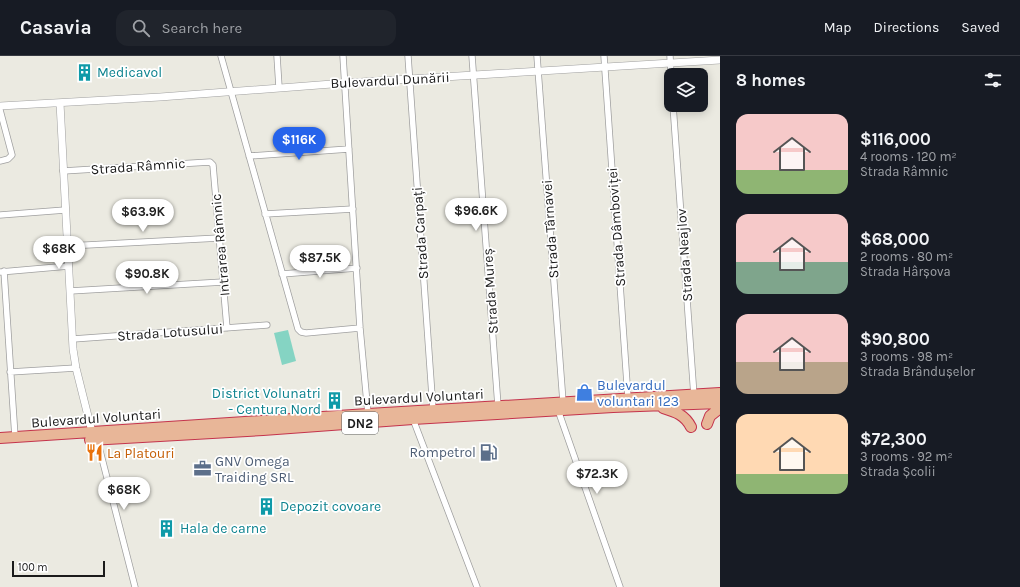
<!DOCTYPE html>
<html lang="en">
<head>
<meta charset="utf-8">
<style>
	:root { --surface:#171b24; --page:#20242c; --text:#f1f3f6; --muted:#9ea1a6; --line:#363941; --accent:#2563eb }
	body { margin:0; font-family:Karla,sans-serif; background:var(--page); color:var(--text); height:100vh; display:flex; flex-direction:column; font-size:15px; white-space:nowrap }
	* { box-sizing:border-box; margin:0 }
	p { font-size:13px; color:var(--muted) }
	.icon { flex:none; width:22px; height:22px; fill:none; stroke:currentColor; stroke-width:2; stroke-linecap:round; stroke-linejoin:round }
	.map { position:relative; flex:1; overflow:hidden }
	.details { display:flex; flex-direction:column; background:var(--surface); width:300px }
	.details>* { flex:none }
	.tools { position:absolute; left:664px; top:12px; display:grid; gap:8px }
	.tools a { display:grid; place-items:center; width:44px; height:44px; border-radius:8px; background:var(--surface); box-shadow:0 2px 10px #0003; font-size:20px }
	.scale { position:absolute; left:12px; bottom:10px; width:93px; box-sizing:border-box; padding-left:4px; border:2px solid #1b1b1b; border-top:0; font-size:11px; line-height:14px; white-space:nowrap; color:#1b1b1b; -webkit-text-stroke:3px #fff; paint-order:stroke }
	.price { position:absolute; translate:-50% -34px; padding:0 9px; border-radius:14px; background:#fff; color:#222; font-size:13px; line-height:26px; filter:drop-shadow(0 1px 2px #0008) }
	.price::after { content:''; position:absolute; left:50%; top:24px; width:12px; height:9px; margin-left:-6px; background:inherit; clip-path:polygon(0 0,100% 0,50% 100%) }
	.price.active { background:var(--accent); color:#fff }
	ul { padding:0; list-style:none }
	li { display:flex; align-items:center; gap:12px; height:100px; padding:0 16px }
	li span { display:grid; place-items:center; flex:none; width:112px; height:80px; border-radius:12px; color:#555 }
	li>.icon { margin-inline-start:auto }
	span .icon { width:48px; height:48px; fill:#fffc; stroke-width:1 }
	li b { font-size:17px }
	h2 { display:flex; justify-content:space-between; align-items:center; height:48px; padding:0 16px; font-size:17px }
	header { display:flex; align-items:center; gap:24px; box-sizing:border-box; height:56px; padding:0 20px; background:var(--surface); border-bottom:1px solid var(--line) }
	header strong { font-size:19px }
	nav { display:flex; gap:22px; margin-inline-start:auto; font-size:14px }
	.search { width:280px; height:36px; background:var(--page); display:flex; align-items:center; gap:10px; box-sizing:border-box; padding:0 14px; border-radius:12px; color:var(--muted); font-size:15px }
	main { display:flex; flex:1; min-height:0 }
	.map>svg:first-child { display:block }
	.pitch { fill:#85d4c3 }
	.lines { fill:none; stroke-linecap:round; stroke-linejoin:round }
	.minor-casing { stroke:#9f9f9f; stroke-width:7 }
	.tertiary-casing { stroke:#9f9f9f; stroke-width:8 }
	.trunk-casing { stroke:#c4334c; stroke-width:12 }
	.minor { stroke:#fff; stroke-width:5.5 }
	.tertiary { stroke:#fff; stroke-width:7 }
	.trunk { stroke:#e8b698; stroke-width:10 }
	.labels { text-anchor:middle; stroke-width:3.5; stroke-linejoin:round; paint-order:stroke }
	.shield { fill:#fff; stroke:#5f5f5f; stroke-width:1 }
	.shield-label { font-size:13px; font-weight:bold; fill:#1b1b1b }
	.culture-label { font-size:14px; fill:#0d838f; stroke:#fff; text-anchor:start }
	.street-label { font-size:14px; fill:#1b1b1b; stroke:#fff }
	.shop-label { font-size:14px; fill:#366cbe; stroke:#fff; text-anchor:start }
	.service-label { font-size:14px; fill:#4e5e75; stroke:#fff; text-anchor:end }
	.food-label { font-size:14px; fill:#c56008; stroke:#fff; text-anchor:start }
</style>
</head>
<body>
<header>
<strong>Casavia</strong>
<div class="search"><svg class="icon" aria-label="search" viewBox="0 0 24 24"><circle cx="10" cy="10" r="6"/><path d="M15 15l6 6"/></svg>Search here</div>
<nav><a>Map</a><a>Directions</a><a>Saved</a></nav>
</header>
<main>
<div class="map">
<svg width="720" height="531" viewBox="0 0 720 531">
	<rect width="100%" height="100%" fill="#ebeae1"/>
	<path class="pitch" d="M 288,274 L 296,305 L 282,309 L 274,277 Z"/>
	<g class="lines">
		<defs>
			<path id="minor" d="M 221,0 L 298,273 L 301,276 L 306,277 L 360,272
				M 277,0 L 279,31
				M 343,0 L 360,272 L 368,358
				M 408,0 L 433,354
				M 472,0 L 498,350
				M 537,0 L 563,346
				M 604,0 L 628,342
				M 670,0 L 671,19
				M 673,49 L 694,340
				M 0,54 L 12,99 L 8,103 L 0,105
				M 249,100 L 349,93
				M 63,115 L 210,106 L 213,109 L 227,272
				M 265,158 L 353,153
				M 0,159 L 65,154
				M 68,190 L 219,182
				M 4,215 L 15,381
				M 0,216 L 69,210
				M 282,218 L 357,212
				M 70,235 L 223,226
				M 73,283 L 267,269
				M 10,316 L 76,312
				M 558,354 L 620,531
				M 413,363 L 477,531
				M 97,383 L 135,531"/>
			<path id="tertiary" d="M 60,47 L 73,293 L 76,312 L 92,376
				M 0,50 L 160,41 L 345,27 L 720,4"/>
			<path id="trunk" d="M 663,352 C 676,356 685,359 691,371
				M 707,368 L 710,360 L 720,352
				M 0,382 L 368,358 L 720,337
				M 90,384 L 263,374 L 413,363 L 613,351 L 720,347"/>
		</defs>
		<use href="#minor" class="minor-casing"/>
		<use href="#tertiary" class="tertiary-casing"/>
		<use href="#trunk" class="trunk-casing"/>
		<use href="#minor" class="minor"/>
		<use href="#tertiary" class="tertiary"/>
		<use href="#trunk" class="trunk"/>
	</g>
	<defs>
		<symbol id="building-bare" viewBox="-9 -9 18 18"><path d="M-4-6H4V6H1V3H-1V6H-4ZM-2.5-4.3h1.7v1.8h-1.7ZM.8-4.3h1.7v1.8H.8ZM-2.5-1h1.7V.8h-1.7ZM.8-1h1.7V.8H.8Z" fill="#0f9aa8" stroke="#fff" stroke-width="2.5" paint-order="stroke"/></symbol>
		<symbol id="shop-bare" viewBox="-9 -9 18 18"><path d="M-5-2.5h2.3a2.7 3.5 0 0 1 5.4 0H5L5.5 6h-11ZM-1.5-2.5h3a1.5 2.3 0 0 0-3 0Z" fill="#3f7fe0" stroke="#fff" stroke-width="2.5" paint-order="stroke"/></symbol>
		<symbol id="fuel-bare" viewBox="-9 -9 18 18"><path d="M-5.5-6h7V0h2V4h1.3V-2.5L3-4.5l.8-.8L6-3V5H2.5V1h-1V6h-7ZM-4.2-4.7v3.2H.2V-4.7Z" fill="#5c6f8a" stroke="#fff" stroke-width="2.5" paint-order="stroke"/></symbol>
		<symbol id="restaurant-bare" viewBox="-9 -9 18 18"><path d="M-5-6h1v4h1v-4h1v4h1v-4h1v5L-1.5 .5V6h-2V.5L-5-1ZM5-6V6H3V1.5H1.5Q1.5-4 5-6Z" fill="#e8710a" stroke="#fff" stroke-width="2.5" paint-order="stroke"/></symbol>
		<symbol id="office-bare" viewBox="-9 -9 18 18"><path d="M-6-3h4V-5.5h4V-3h4V5H-6ZM-1-4.5V-3h2v-1.5ZM-6 0V1H6V0Z" fill="#5c6f8a" stroke="#fff" stroke-width="2.5" paint-order="stroke"/></symbol>
	</defs>
	<g fill-rule="evenodd">
		<use href="#building-bare" x="72" y="4" width="25" height="25"/>
		<use href="#shop-bare" x="572" y="324" width="25" height="25"/>
		<use href="#building-bare" x="322" y="332" width="25" height="25"/>
		<use href="#fuel-bare" x="476" y="384" width="25" height="25"/>
		<use href="#restaurant-bare" x="82" y="384" width="25" height="25"/>
		<use href="#office-bare" x="190" y="400" width="25" height="25"/>
		<use href="#building-bare" x="254" y="438" width="25" height="25"/>
		<use href="#building-bare" x="154" y="460" width="25" height="25"/>
	</g>
	<g class="labels">
		<rect class="shield" x="342" y="356" width="36" height="22" rx="3"/>
		<g class="shield-label">
			<text x="360" y="372">DN2</text>
		</g>
		<g class="culture-label">
			<text x="97" y="21">Medicavol</text>
			<text x="321" y="342" text-anchor="end">District Volunatri<tspan x="321" dy="16">- Centura Nord</tspan></text>
			<text x="280" y="455">Depozit covoare</text>
			<text x="180" y="477">Hala de carne</text>
		</g>
		<g class="street-label">
			<text transform="translate(390 24) rotate(-3)" y="5">Bulevardul Dunării</text>
			<text transform="translate(138 110) rotate(-4)" y="5">Strada Râmnic</text>
			<text transform="translate(616 171) rotate(-94)" y="5">Strada Dâmboviței</text>
			<text transform="translate(550 173) rotate(-94)" y="5">Strada Târnavei</text>
			<text transform="translate(420 177) rotate(-94)" y="5">Strada Carpați</text>
			<text transform="translate(220 189) rotate(-95)" y="5">Intrarea Râmnic</text>
			<text transform="translate(684 199) rotate(-94)" y="5">Strada Neajlov</text>
			<text transform="translate(490 235) rotate(-94)" y="5">Strada Mureș</text>
			<text transform="translate(170 276) rotate(-4)" y="5">Strada Lotusului</text>
			<text transform="translate(419 341) rotate(-3)" y="5">Bulevardul Voluntari</text>
			<text transform="translate(96 362) rotate(-4)" y="5">Bulevardul Voluntari</text>
		</g>
		<g class="shop-label">
			<text x="597" y="334">Bulevardul<tspan x="597" dy="16">voluntari 123</tspan></text>
		</g>
		<g class="service-label">
			<text x="476" y="401">Rompetrol</text>
			<text x="215" y="410" text-anchor="start">GNV Omega<tspan x="215" dy="16">Traiding SRL</tspan></text>
		</g>
		<g class="food-label">
			<text x="107" y="402">La Platouri</text>
		</g>
	</g>
</svg>
<div class="tools">
<a><svg class="icon" aria-label="layers" viewBox="0 0 24 24"><path d="M12 4l9 5-9 5-9-5zM3 14l9 5 9-5"/></svg></a>
</div>
<div class="scale">100 m</div>
<b class="price active" style="left:299px;top:105px">$116K</b>
<b class="price" style="left:476px;top:176px">$96.6K</b>
<b class="price" style="left:143px;top:177px">$63.9K</b>
<b class="price" style="left:59px;top:214px">$68K</b>
<b class="price" style="left:320px;top:223px">$87.5K</b>
<b class="price" style="left:147px;top:239px">$90.8K</b>
<b class="price" style="left:597px;top:439px">$72.3K</b>
<b class="price" style="left:124px;top:455px">$68K</b>
</div>
<section class="details">
<h2>8 homes<svg class="icon" aria-label="filters" viewBox="0 0 24 24"><path d="M4 7h16M4 17h16"/><circle cx="9" cy="7" r="2"/><circle cx="15" cy="17" r="2"/></svg></h2>
<ul>
<li><span style="background:linear-gradient(#f6c9c9 70%,#8fb573 0)"><svg class="icon" aria-label="home" viewBox="0 0 24 24"><path d="M3 11l9-7 9 7M6 9v11h12V9"/></svg></span><div><b>$116,000</b><p>4 rooms · 120 m²</p><p>Strada Râmnic</p></div></li>
<li><span style="background:linear-gradient(#f6c9c9 60%,#7fa58c 0)"><svg class="icon" aria-label="home" viewBox="0 0 24 24"><path d="M3 11l9-7 9 7M6 9v11h12V9"/></svg></span><div><b>$68,000</b><p>2 rooms · 80 m²</p><p>Strada Hârșova</p></div></li>
<li><span style="background:linear-gradient(#f6c9c9 60%,#b9a48a 0)"><svg class="icon" aria-label="home" viewBox="0 0 24 24"><path d="M3 11l9-7 9 7M6 9v11h12V9"/></svg></span><div><b>$90,800</b><p>3 rooms · 98 m²</p><p>Strada Brândușelor</p></div></li>
<li><span style="background:linear-gradient(#ffd9b3 75%,#8fb573 0)"><svg class="icon" aria-label="home" viewBox="0 0 24 24"><path d="M3 11l9-7 9 7M6 9v11h12V9"/></svg></span><div><b>$72,300</b><p>3 rooms · 92 m²</p><p>Strada Școlii</p></div></li>
</ul>
</section>
</main>
</body>
</html>
